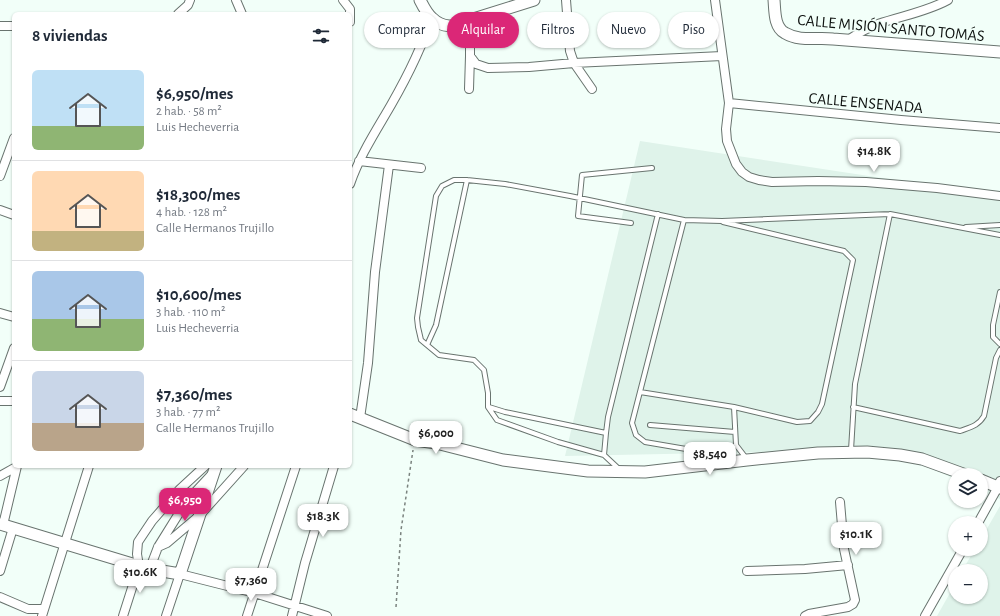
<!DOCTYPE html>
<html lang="es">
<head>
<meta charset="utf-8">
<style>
	:root { --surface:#fff; --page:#f2f2f3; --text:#1f2937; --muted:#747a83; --line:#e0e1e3; --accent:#db2777 }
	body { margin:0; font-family:"Alegreya Sans",sans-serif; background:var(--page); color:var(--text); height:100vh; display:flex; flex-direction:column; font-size:15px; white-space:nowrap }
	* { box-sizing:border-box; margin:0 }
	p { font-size:13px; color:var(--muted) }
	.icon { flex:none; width:22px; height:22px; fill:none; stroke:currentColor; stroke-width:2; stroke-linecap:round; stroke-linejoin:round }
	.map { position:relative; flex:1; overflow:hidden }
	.drawer { position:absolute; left:12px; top:12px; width:340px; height:456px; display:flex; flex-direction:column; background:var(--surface); border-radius:6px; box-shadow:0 1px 3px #0004 }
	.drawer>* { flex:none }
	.hud { position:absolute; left:364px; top:12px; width:380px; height:36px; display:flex; gap:8px }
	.fabs { position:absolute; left:948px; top:468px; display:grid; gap:8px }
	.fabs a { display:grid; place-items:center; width:40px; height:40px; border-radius:50%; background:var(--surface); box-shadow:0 1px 3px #0004; font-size:20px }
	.price { position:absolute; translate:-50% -34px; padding:0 9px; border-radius:8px; background:#fff; color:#222; font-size:13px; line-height:26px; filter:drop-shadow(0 1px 2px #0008) }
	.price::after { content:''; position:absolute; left:50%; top:24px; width:12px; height:9px; margin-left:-6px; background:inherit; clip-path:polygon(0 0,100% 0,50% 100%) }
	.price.active { background:var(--accent); color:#fff }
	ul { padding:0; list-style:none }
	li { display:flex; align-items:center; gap:12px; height:100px; padding:0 20px }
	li+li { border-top:1px solid var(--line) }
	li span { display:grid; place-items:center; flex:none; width:112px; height:80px; border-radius:6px; color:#555 }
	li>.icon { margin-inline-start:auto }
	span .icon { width:48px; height:48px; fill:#fffc; stroke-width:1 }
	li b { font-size:17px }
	h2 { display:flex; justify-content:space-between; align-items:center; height:48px; padding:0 20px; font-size:17px }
	.pill { padding:0 14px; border-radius:18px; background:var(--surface); box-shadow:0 1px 3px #0004; font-size:14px; line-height:36px }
	.pill.active { background:var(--accent); color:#fff }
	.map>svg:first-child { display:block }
	.built { fill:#dff3ea }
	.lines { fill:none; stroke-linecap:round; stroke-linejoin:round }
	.lane-casing { stroke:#69746f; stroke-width:6 }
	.street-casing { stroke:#69746f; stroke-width:10 }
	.secondary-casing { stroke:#69746f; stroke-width:13 }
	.path { stroke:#7b837f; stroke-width:1.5; stroke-dasharray:3 3; stroke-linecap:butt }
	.lane { stroke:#fff; stroke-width:4 }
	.street { stroke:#fff; stroke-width:8 }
	.secondary { stroke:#fff; stroke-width:11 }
	.labels { text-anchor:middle; stroke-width:3.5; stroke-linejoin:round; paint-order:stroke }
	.street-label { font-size:16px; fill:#0f1311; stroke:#f2fff9 }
</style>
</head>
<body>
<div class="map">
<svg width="1000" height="616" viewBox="0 0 1000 616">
	<rect width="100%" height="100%" fill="#f2fff9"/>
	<path class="built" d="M 640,141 L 1000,196 L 1000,499 L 981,490 L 981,475 L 955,475 L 955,479 L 905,457 L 872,450 L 565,456 Z
		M 1000,506 L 1000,616 L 937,616 L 955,584 L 955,597 L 981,597 L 981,571 L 962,571 L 975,549 L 981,549 L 981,539 Z"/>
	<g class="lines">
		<defs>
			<path id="lane" d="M 684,220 L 632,423 L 636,435 L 645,442 L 733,457
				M 723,222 L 844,251 L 853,260 L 822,404 L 818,412 L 810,421 L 797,422 L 734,407 L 736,445 L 746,458
				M 631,223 L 578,216 L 582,175 L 652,168
				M 966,227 L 1000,225
				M 1000,292 L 993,325 L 993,337 L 1000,344
				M 427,345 L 436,325 L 467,180
				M 640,392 L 734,407
				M 489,407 L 505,412 L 606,433 L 608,417 L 658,214
				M 853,407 L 960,431 C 971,427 978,426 984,416 L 996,358 L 1000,350
				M 650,425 L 735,432
				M 851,450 L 855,384 L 890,214 L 1000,235
				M 604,455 L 606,433
				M 620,470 L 604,455 L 558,442 L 497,420 L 488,407 L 488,393 L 484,370 L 474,360 L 439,355 L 421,340 L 418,327 L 417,318 L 436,196 L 442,186 L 454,180 L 467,180 L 505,184 L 570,196 L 684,220 L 722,221 L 890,214"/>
			<path id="street" d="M 236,0 L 242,14
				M 343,0 L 350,9 L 350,22
				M 566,0 L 570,51 L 574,63 L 592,89
				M 715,0 L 729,103 L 726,129 L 727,141 L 736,164 L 742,172 L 749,177 L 759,180 L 772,182 L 818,181 L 866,182 L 937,188 L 1000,196
				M 178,14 L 188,5 L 190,0
				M 467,21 L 470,40 L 470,56 L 476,64 L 488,68 L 529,67 L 574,63 L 722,56
				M 0,26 L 14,26
				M 848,40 C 857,34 867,28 878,24 C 901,16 926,12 948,0
				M 469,89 L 470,56
				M 729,103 L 901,120 L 1000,128
				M 359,161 L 421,168
				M 0,176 L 14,138
				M 350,184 C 360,155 376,131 391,105 C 407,77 422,48 431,18
				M 0,210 L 14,215
				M 0,313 L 14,317
				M 0,387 L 14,348
				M 0,401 L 14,401
				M 360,418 L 368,363 L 375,272 L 389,165
				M 0,476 L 16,467
				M 978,523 L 998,487 L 1000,481
				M 3,525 L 17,466
				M 158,547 L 167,543 L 200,515 L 244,466
				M 150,568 L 158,547 L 186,502 L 213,473
				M 0,571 L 13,528
				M 747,571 L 805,569 L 848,565
				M 0,597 L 28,609 L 44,609
				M 42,616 L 89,466
				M 123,616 L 139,566 L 137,554 L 138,542 L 152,521 L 179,490 L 205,466
				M 166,616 L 180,574 L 255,593 L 327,616
				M 247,616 L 296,466
				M 292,616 L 305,563 L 334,466
				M 805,616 L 809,614 L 848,607 L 853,604 L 855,600 L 844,549 L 840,502
				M 925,616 L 963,549"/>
			<path id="secondary" d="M 420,0 C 423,6 427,14 432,18 C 442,28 456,28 467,21 L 534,0
				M 774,0 C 775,11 774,27 785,33 C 800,42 817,37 833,39 C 889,43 944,48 1000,52
				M 350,414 L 415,440 L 436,443 L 503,460 L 588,471 L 645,472 L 747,460 L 818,453 L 867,452 L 900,455 L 922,459 L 966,475
				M 981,480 L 1000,488
				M 0,524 L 139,566 L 162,571 L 180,574 L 216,466"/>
		</defs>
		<use href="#lane" class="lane-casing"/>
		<use href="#street" class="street-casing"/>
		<use href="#secondary" class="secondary-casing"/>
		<path class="path" d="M 396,607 L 401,530 L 413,450"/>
		<use href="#lane" class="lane"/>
		<use href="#street" class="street"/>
		<use href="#secondary" class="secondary"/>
	</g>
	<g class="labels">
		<g class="street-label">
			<text transform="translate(891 27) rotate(5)" y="6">CALLE MISIÓN SANTO TOMÁS</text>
			<text transform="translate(866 102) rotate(5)" y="6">CALLE ENSENADA</text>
		</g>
	</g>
</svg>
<div class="fabs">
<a><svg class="icon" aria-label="layers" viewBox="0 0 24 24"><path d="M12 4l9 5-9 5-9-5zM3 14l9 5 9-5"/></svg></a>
<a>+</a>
<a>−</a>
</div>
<b class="price" style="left:874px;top:173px">$14.8K</b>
<b class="price" style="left:436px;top:455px">$6,000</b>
<b class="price" style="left:710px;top:476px">$8,540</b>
<b class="price active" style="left:185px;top:522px">$6,950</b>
<b class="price" style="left:323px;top:538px">$18.3K</b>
<b class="price" style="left:856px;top:556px">$10.1K</b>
<b class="price" style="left:140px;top:594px">$10.6K</b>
<b class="price" style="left:251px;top:602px">$7,360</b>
<div class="hud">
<a class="pill">Comprar</a>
<a class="pill active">Alquilar</a>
<a class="pill">Filtros</a>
<a class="pill">Nuevo</a>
<a class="pill">Piso</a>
</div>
<section class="drawer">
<h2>8 viviendas<svg class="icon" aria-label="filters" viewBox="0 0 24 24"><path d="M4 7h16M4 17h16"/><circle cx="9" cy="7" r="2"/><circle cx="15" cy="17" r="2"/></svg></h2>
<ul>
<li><span style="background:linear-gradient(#bfe0f5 70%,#8fb573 0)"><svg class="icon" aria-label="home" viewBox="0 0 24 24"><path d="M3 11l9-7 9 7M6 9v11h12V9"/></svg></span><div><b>$6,950/mes</b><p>2 hab. · 58 m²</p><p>Luis Hecheverria</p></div></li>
<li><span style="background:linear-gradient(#ffd9b3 75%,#c2b280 0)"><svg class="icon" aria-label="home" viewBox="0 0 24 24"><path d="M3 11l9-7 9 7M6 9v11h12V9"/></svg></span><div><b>$18,300/mes</b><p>4 hab. · 128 m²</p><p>Calle Hermanos Trujillo</p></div></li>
<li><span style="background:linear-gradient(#a9c7e8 60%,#8fb573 0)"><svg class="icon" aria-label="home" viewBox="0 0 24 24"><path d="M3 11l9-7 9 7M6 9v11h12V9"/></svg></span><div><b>$10,600/mes</b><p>3 hab. · 110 m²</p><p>Luis Hecheverria</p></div></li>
<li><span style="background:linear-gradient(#c9d6e8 65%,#b9a48a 0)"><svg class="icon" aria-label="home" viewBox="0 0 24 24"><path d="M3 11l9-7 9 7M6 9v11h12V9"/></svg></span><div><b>$7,360/mes</b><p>3 hab. · 77 m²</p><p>Calle Hermanos Trujillo</p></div></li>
</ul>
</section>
</div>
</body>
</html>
